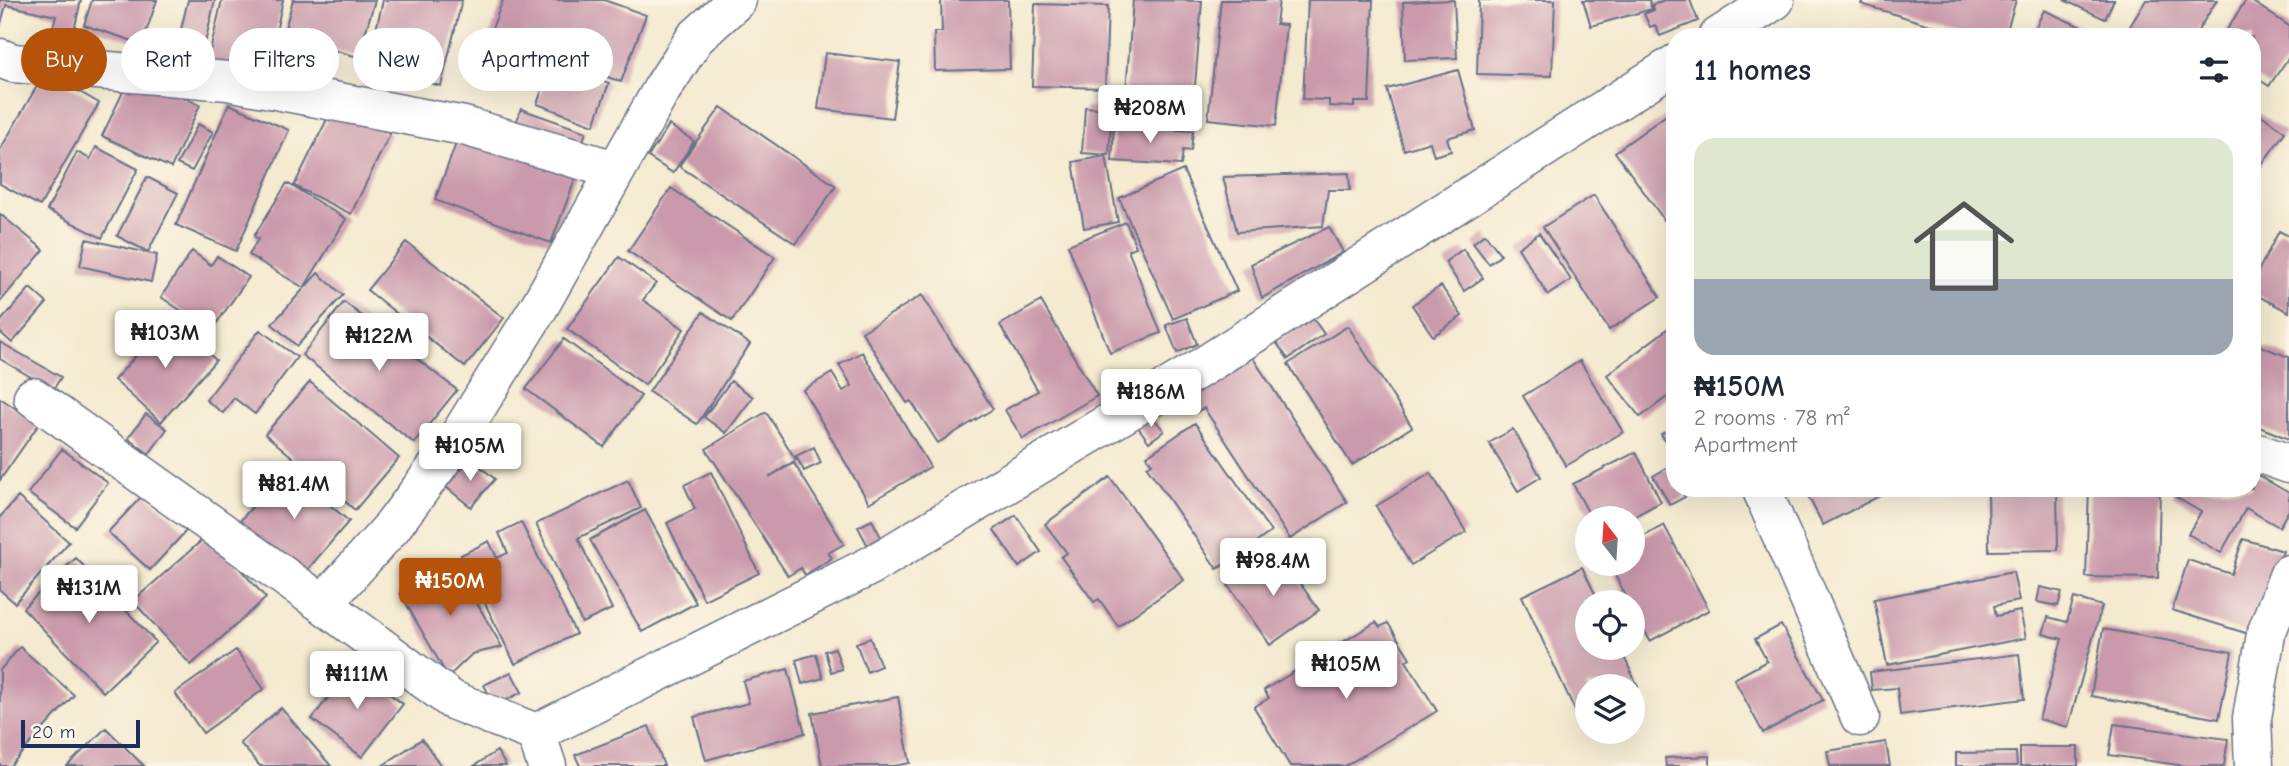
<!DOCTYPE html>
<html lang="en">
<head>
<meta charset="utf-8">
<style>
	:root { --surface:#fff; --page:#f2f2f3; --text:#1f2937; --muted:#747a83; --line:#e0e1e3; --accent:#b45309 }
	body { margin:0; font-family:"Comic Neue",sans-serif; background:var(--page); color:var(--text); height:100vh; display:flex; flex-direction:column; font-size:26px; white-space:nowrap }
	* { box-sizing:border-box; margin:0 }
	p { font-size:23px; color:var(--muted) }
	.icon { flex:none; width:38px; height:38px; fill:none; stroke:currentColor; stroke-width:2; stroke-linecap:round; stroke-linejoin:round }
	.map { position:relative; flex:1; overflow:hidden }
	.sheet { position:absolute; left:1666px; top:28px; width:595px; height:469px; display:flex; flex-direction:column; background:var(--surface); border-radius:28px; box-shadow:0 7px 28px #0002 }
	.sheet>* { flex:none }
	.top-card { position:absolute; left:21px; top:28px; width:665px; height:63px; display:flex; gap:14px }
	.needle { width:46px; rotate:343deg }
	.fabs { position:absolute; left:1575px; top:506px; display:grid; gap:14px }
	.fabs a { display:grid; place-items:center; width:70px; height:70px; border-radius:50%; background:var(--surface); box-shadow:0 7px 28px #0002; font-size:35px }
	.scale { position:absolute; left:21px; bottom:18px; width:119px; box-sizing:border-box; padding-left:7px; border:4px solid #1b2f5e; border-top:0; font-size:19px; line-height:24px; white-space:nowrap; color:#1b2f5e; -webkit-text-stroke:5px #fcf5e5; paint-order:stroke }
	.price { position:absolute; translate:-50% -60px; padding:0 16px; border-radius:7px; background:#fff; color:#222; font-size:23px; line-height:46px; filter:drop-shadow(0 2px 4px #0008) }
	.price::after { content:''; position:absolute; left:50%; top:42px; width:21px; height:16px; margin-left:-10px; background:inherit; clip-path:polygon(0 0,100% 0,50% 100%) }
	.price.selected { background:var(--accent); color:#fff }
	ul { padding:0; list-style:none }
	li { display:grid; align-content:center; gap:14px; height:371px; padding:0 28px }
	li+li { border-top:2px solid var(--line) }
	li span { display:grid; place-items:center; height:217px; border-radius:21px; color:#555 }
	li>.icon { margin-inline-start:auto }
	span .icon { width:126px; height:126px; fill:#fffc; stroke-width:1 }
	li b { font-size:30px }
	h2 { display:flex; justify-content:space-between; align-items:center; height:84px; padding:0 28px; font-size:30px }
	.chip { padding:0 24px; border-radius:32px; background:var(--surface); box-shadow:0 7px 28px #0002; font-size:24px; line-height:63px }
	.chip.selected { background:var(--accent); color:#fff }
	.map>svg:first-child { display:block }
	.building { fill:#ca9aac }
	.lines { fill:none; stroke-linecap:round; stroke-linejoin:round }
	.street-casing { stroke:#677086; stroke-width:41 }
	.street { stroke:#fff; stroke-width:38 }
</style>
</head>
<body>
<div class="map">
<svg width="2289" height="766" viewBox="0 0 2289 766">
	<rect width="100%" height="100%" fill="#fcf5e5"/>
	<filter id="ink" filterUnits="userSpaceOnUse"><feTurbulence type="fractalNoise" baseFrequency=".0143" numOctaves="2"/><feDisplacementMap in="SourceGraphic" scale="14" xChannelSelector="R" yChannelSelector="G"/><feConvolveMatrix kernelMatrix="1 2 1 2 8 2 1 2 1" color-interpolation-filters="sRGB"/></filter>
	<filter id="wash" filterUnits="userSpaceOnUse"><feTurbulence type="fractalNoise" baseFrequency=".00686" numOctaves="4" result="noise"/><feDisplacementMap in="SourceGraphic" scale="28" xChannelSelector="R" yChannelSelector="G"/><feGaussianBlur stdDeviation="1.57" result="paint"/><feColorMatrix in="noise" values="0 0 0 0 0 0 0 0 0 0 0 0 0 0 0 0 0 1.4 0 .05"/><feComposite in="paint" operator="in"/></filter>
	<g filter="url(#wash)">
		<rect width="100%" height="100%" fill="#f4ead0"/>
		<g id="blocks">
			<path class="building" d="M 0,0 L 81,0 L 72,39 L 51,34 L 56,16 L 6,5 L 0,27 Z
				M 92,0 L 157,0 L 142,44 L 84,25 Z
				M 188,0 L 215,0 L 202,56 L 176,50 Z
				M 222,0 L 283,0 L 266,77 L 207,64 Z
				M 293,0 L 375,0 L 358,57 L 283,36 Z
				M 383,0 L 462,0 L 441,86 L 367,68 Z
				M 503,0 L 604,0 L 646,15 L 621,82 L 490,34 Z
				M 941,0 L 1008,0 L 1010,69 L 935,71 L 934,32 L 942,32 Z
				M 1133,0 L 1202,1 L 1193,110 L 1125,104 Z
				M 1221,0 L 1279,0 L 1276,24 L 1286,25 L 1276,126 L 1208,119 Z
				M 1308,0 L 1373,0 L 1369,102 L 1354,102 L 1354,107 L 1329,106 L 1329,100 L 1303,99 Z
				M 1454,0 L 1457,58 L 1405,60 L 1403,2 Z
				M 1479,0 L 1555,0 L 1552,76 L 1477,74 Z
				M 1583,0 L 1649,0 L 1652,9 L 1591,26 Z
				M 1664,0 L 1690,0 L 1698,21 L 1660,36 L 1655,25 L 1650,27 L 1644,14 L 1654,10 L 1652,5 Z
				M 1863,0 L 2016,0 L 2005,37 L 1969,37 L 1861,4 Z
				M 2064,0 L 2114,0 L 2105,19 Z
				M 2146,0 L 2217,0 L 2194,37 L 2144,37 L 2129,28 Z
				M 2246,0 L 2250,0 L 2289,26 L 2289,57 L 2269,86 L 2252,75 L 2252,37 L 2222,37 Z
				M 1035,4 L 1108,6 L 1105,88 L 1032,86 Z
				M 2044,10 L 2103,37 L 2031,37 Z
				M 825,53 L 900,62 L 892,118 L 818,109 Z
				M 552,63 L 609,83 L 594,125 L 537,104 Z
				M 1458,70 L 1475,130 L 1447,138 L 1451,151 L 1434,156 L 1430,142 L 1404,150 L 1387,89 Z
				M 45,72 L 99,103 L 40,206 L 0,184 L 0,150 Z
				M 132,73 L 200,105 L 171,168 L 102,136 Z
				M 229,104 L 289,130 L 236,251 L 176,225 Z
				M 333,107 L 390,134 L 351,214 L 294,186 Z
				M 721,107 L 836,186 L 796,244 L 679,166 Z
				M 1085,107 L 1112,109 L 1109,155 L 1082,153 Z
				M 521,109 L 586,132 L 577,158 L 512,135 Z
				M 1672,111 L 1675,115 L 1675,235 L 1615,152 Z
				M 2257,112 L 2285,132 L 2252,178 L 2252,119 Z
				M 198,124 L 213,132 L 192,171 L 177,164 Z
				M 669,125 L 694,141 L 673,173 L 648,157 Z
				M 1114,125 L 1193,131 L 1191,151 L 1183,150 L 1181,165 L 1112,161 Z
				M 461,130 L 578,172 L 551,243 L 435,200 Z
				M 96,147 L 138,169 L 102,238 L 47,210 L 77,152 L 90,159 Z
				M 1106,156 L 1118,222 L 1084,228 L 1073,162 Z
				M 1183,170 L 1237,291 L 1173,319 L 1119,198 Z
				M 1349,173 L 1350,190 L 1328,190 L 1323,226 L 1237,232 L 1223,177 Z
				M 147,177 L 178,193 L 148,252 L 117,236 Z
				M 287,183 L 346,219 L 304,288 L 249,255 L 258,239 L 254,236 Z
				M 671,188 L 775,257 L 732,321 L 628,251 Z
				M 1594,195 L 1660,297 L 1609,330 L 1543,227 Z
				M 0,214 L 44,250 L 0,302 Z
				M 1126,222 L 1136,247 L 1128,250 L 1161,333 L 1110,353 L 1068,245 Z
				M 1329,227 L 1343,252 L 1262,298 L 1251,264 Z
				M 2279,231 L 2289,236 L 2289,312 L 2252,293 L 2252,283 Z
				M 1539,233 L 1571,280 L 1548,295 L 1518,248 Z
				M 1485,234 L 1501,255 L 1489,264 L 1473,243 Z
				M 86,239 L 157,255 L 151,282 L 80,266 Z
				M 406,242 L 504,318 L 465,367 L 367,290 Z
				M 1463,249 L 1483,278 L 1464,291 L 1445,262 Z
				M 192,251 L 211,265 L 217,256 L 249,277 L 211,331 L 161,297 Z
				M 619,257 L 656,283 L 643,300 L 684,329 L 645,385 L 567,329 Z
				M 318,273 L 343,295 L 297,346 L 272,324 Z
				M 1441,286 L 1462,316 L 1433,336 L 1412,305 Z
				M 30,288 L 47,303 L 12,343 L 0,332 L 0,322 Z
				M 922,295 L 993,409 L 938,443 L 911,401 L 907,403 L 862,332 Z
				M 1041,301 L 1097,396 L 1023,439 L 1005,410 L 1038,391 L 1000,325 Z
				M 344,302 L 457,390 L 414,443 L 302,355 Z
				M 703,312 L 750,344 L 697,424 L 649,392 Z
				M 1312,317 L 1324,334 L 1288,359 L 1276,342 Z
				M 1187,318 L 1197,344 L 1177,353 L 1166,325 Z
				M 169,319 L 216,360 L 161,422 L 114,380 Z
				M 1348,326 L 1412,427 L 1352,465 L 1288,364 Z
				M 1670,327 L 1675,333 L 1675,391 L 1640,417 L 1607,375 Z
				M 260,330 L 297,357 L 255,414 L 234,398 L 223,413 L 206,400 Z
				M 564,339 L 641,396 L 604,447 L 526,389 Z
				M 0,342 L 61,377 L 53,390 L 0,359 Z
				M 2252,343 L 2289,357 L 2289,439 L 2252,424 Z
				M 862,352 L 930,467 L 869,503 L 803,390 L 832,373 L 843,391 L 852,386 L 839,365 Z
				M 1251,355 L 1347,502 L 1290,539 L 1204,408 L 1195,413 L 1184,398 Z
				M 1580,361 L 1623,432 L 1566,466 L 1523,396 Z
				M 731,381 L 753,397 L 726,433 L 704,417 Z
				M 310,382 L 399,458 L 355,510 L 265,434 Z
				M 0,398 L 39,424 L 0,480 Z
				M 766,412 L 796,460 L 769,477 L 794,463 L 844,544 L 828,553 L 832,558 L 805,575 L 801,568 L 788,576 L 706,449 Z
				M 146,414 L 167,429 L 149,454 L 128,438 Z
				M 1152,416 L 1164,431 L 1149,442 L 1138,427 Z
				M 1195,423 L 1271,532 L 1217,569 L 1147,467 L 1152,464 L 1147,456 Z
				M 1675,426 L 1675,457 L 1661,434 Z
				M 1513,429 L 1541,477 L 1518,491 L 1489,443 Z
				M 814,447 L 821,463 L 804,471 L 796,456 Z
				M 62,449 L 108,483 L 75,527 L 28,493 Z
				M 1636,452 L 1661,502 L 1631,518 L 1591,518 L 1573,484 Z
				M 470,458 L 495,479 L 471,507 L 446,487 Z
				M 285,468 L 349,521 L 303,575 L 240,521 Z
				M 1667,468 L 1675,481 L 1675,488 L 1679,488 L 1685,497 L 1670,505 L 1653,476 Z
				M 711,472 L 759,573 L 704,600 L 667,523 L 695,509 L 684,485 Z
				M 2252,472 L 2289,493 L 2289,510 L 2279,527 L 2246,508 L 2221,553 L 2188,534 L 2201,512 L 2172,495 L 2176,488 L 2252,488 Z
				M 1431,473 L 1466,532 L 1411,565 L 1376,506 Z
				M 1110,477 L 1184,580 L 1118,626 L 1099,599 L 1094,602 L 1061,557 L 1067,553 L 1045,524 Z
				M 628,480 L 641,508 L 578,538 L 612,609 L 582,623 L 536,524 Z
				M 1804,488 L 1895,488 L 1823,525 Z
				M 1988,488 L 2057,488 L 2058,550 L 1989,551 Z
				M 2089,488 L 2160,488 L 2158,578 L 2086,577 Z
				M 145,493 L 186,531 L 150,570 L 108,532 Z
				M 18,497 L 69,542 L 15,603 L 0,590 L 0,517 Z
				M 645,510 L 696,603 L 642,632 L 590,540 Z
				M 1016,515 L 1041,552 L 1019,567 L 994,530 Z
				M 872,520 L 882,539 L 868,546 L 858,527 Z
				M 521,522 L 576,634 L 515,664 L 461,555 L 489,541 L 497,558 L 508,553 L 499,533 Z
				M 1664,525 L 1709,610 L 1650,641 L 1633,608 L 1633,602 L 1629,602 L 1609,564 L 1633,564 L 1633,542 Z
				M 209,534 L 266,598 L 191,665 L 133,601 Z
				M 2243,539 L 2283,551 L 2255,636 L 2172,610 L 2188,560 L 2231,574 Z
				M 1276,550 L 1319,610 L 1270,645 L 1228,585 Z
				M 76,558 L 156,642 L 103,692 L 23,608 Z
				M 454,563 L 502,647 L 472,654 L 448,677 L 400,593 Z
				M 1582,567 L 1599,602 L 1587,602 L 1587,648 L 1620,648 L 1638,687 L 1633,689 L 1633,686 L 1587,686 L 1587,710 L 1577,715 L 1522,596 Z
				M 2013,572 L 2019,601 L 1994,606 L 1996,616 L 2020,611 L 2026,638 L 1887,665 L 1874,599 Z
				M 2040,587 L 2062,592 L 2058,606 L 2037,602 Z
				M 2074,598 L 2102,606 L 2068,727 L 2039,719 L 2062,639 L 2043,634 L 2048,617 L 2067,622 Z
				M 1376,622 L 1380,627 L 1388,623 L 1410,658 L 1406,661 L 1437,711 L 1345,766 L 1290,766 L 1254,707 L 1269,698 L 1264,690 Z
				M 1781,625 L 1823,700 L 1763,733 L 1734,679 L 1767,661 L 1755,639 Z
				M 2103,629 L 2232,652 L 2219,719 L 2091,696 Z
				M 870,638 L 881,666 L 867,672 L 856,643 Z
				M 20,647 L 74,695 L 10,766 L 0,766 L 0,670 Z
				M 835,648 L 842,669 L 831,672 L 825,651 Z
				M 236,650 L 264,689 L 203,733 L 175,693 Z
				M 816,654 L 823,678 L 802,684 L 796,660 Z
				M 2019,654 L 2024,699 L 1900,715 L 1897,688 L 1872,690 L 1870,672 Z
				M 352,666 L 403,704 L 362,757 L 312,719 Z
				M 788,669 L 805,733 L 706,760 L 694,717 L 749,703 L 743,681 Z
				M 511,672 L 522,692 L 495,706 L 484,685 Z
				M 898,697 L 910,763 L 894,766 L 822,766 L 812,713 Z
				M 281,708 L 331,766 L 260,766 L 240,743 Z
				M 2114,724 L 2228,739 L 2224,766 L 2185,766 L 2109,755 Z
				M 649,726 L 664,766 L 580,766 L 575,755 Z
				M 106,728 L 144,766 L 67,766 Z
				M 422,739 L 441,766 L 382,766 Z
				M 1886,742 L 1890,766 L 1830,766 L 1827,751 Z
				M 2020,747 L 2078,747 L 2078,766 L 2020,766 Z
				M 497,751 L 506,766 L 474,766 Z
				M 2016,752 L 2017,766 L 1956,766 L 1956,753 Z
				M 1710,756 L 1710,766 L 1666,766 L 1665,758 Z"/>
		</g>
	</g>
	<g filter="url(#ink)">
		<use href="#blocks" fill-opacity="0" stroke="#677086" stroke-width="2"/>
		<g class="lines">
			<defs>
				<path id="street" d="M 1718,37 L 1775,0
					M 0,58 L 13,63 L 228,81 L 464,126 L 615,170
					M 33,397 L 323,604 L 452,700 L 536,733 L 547,766
					M 2252,451 L 2289,464
					M 1761,488 L 1860,717
					M 323,604 L 392,527 L 454,444 L 539,307 L 662,89 L 695,38 L 737,0
					M 536,733 L 872,565 L 1202,367 L 1675,64
					M 2254,766 L 2252,718 L 2266,634 L 2289,574"/>
			</defs>
			<use href="#street" class="street-casing"/>
			<use href="#street" class="street"/>
		</g>
	</g>
</svg>
<div class="fabs">
<a><svg class="needle" viewBox="-14 -14 28 28"><path d="M0-13l5 13h-10z" fill="#e53935"/><path d="M0 13l5-13h-10z" fill="#747a83"/></svg></a>
<a><svg class="icon" aria-label="locate" viewBox="0 0 24 24"><circle cx="12" cy="12" r="6"/><path d="M12 2v4M12 18v4M2 12h4M18 12h4"/></svg></a>
<a><svg class="icon" aria-label="layers" viewBox="0 0 24 24"><path d="M12 4l9 5-9 5-9-5zM3 14l9 5 9-5"/></svg></a>
</div>
<div class="scale">20 m</div>
<b class="price" style="left:1150px;top:145px">₦208M</b>
<b class="price" style="left:165px;top:370px">₦103M</b>
<b class="price" style="left:379px;top:373px">₦122M</b>
<b class="price" style="left:1151px;top:429px">₦186M</b>
<b class="price" style="left:470px;top:483px">₦105M</b>
<b class="price" style="left:294px;top:521px">₦81.4M</b>
<b class="price" style="left:1273px;top:598px">₦98.4M</b>
<b class="price selected" style="left:450px;top:618px">₦150M</b>
<b class="price" style="left:89px;top:625px">₦131M</b>
<b class="price" style="left:1346px;top:701px">₦105M</b>
<b class="price" style="left:357px;top:711px">₦111M</b>
<div class="top-card">
<a class="chip selected">Buy</a>
<a class="chip">Rent</a>
<a class="chip">Filters</a>
<a class="chip">New</a>
<a class="chip">Apartment</a>
</div>
<section class="sheet">
<h2>11 homes<svg class="icon" aria-label="filters" viewBox="0 0 24 24"><path d="M4 7h16M4 17h16"/><circle cx="9" cy="7" r="2"/><circle cx="15" cy="17" r="2"/></svg></h2>
<ul>
<li><span style="background:linear-gradient(#dfe7d0 65%,#9aa5b1 0)"><svg class="icon" aria-label="home" viewBox="0 0 24 24"><path d="M3 11l9-7 9 7M6 9v11h12V9"/></svg></span><div><b>₦150M</b><p>2 rooms · 78 m²</p><p>Apartment</p></div></li>
</ul>
</section>
</div>
</body>
</html>
